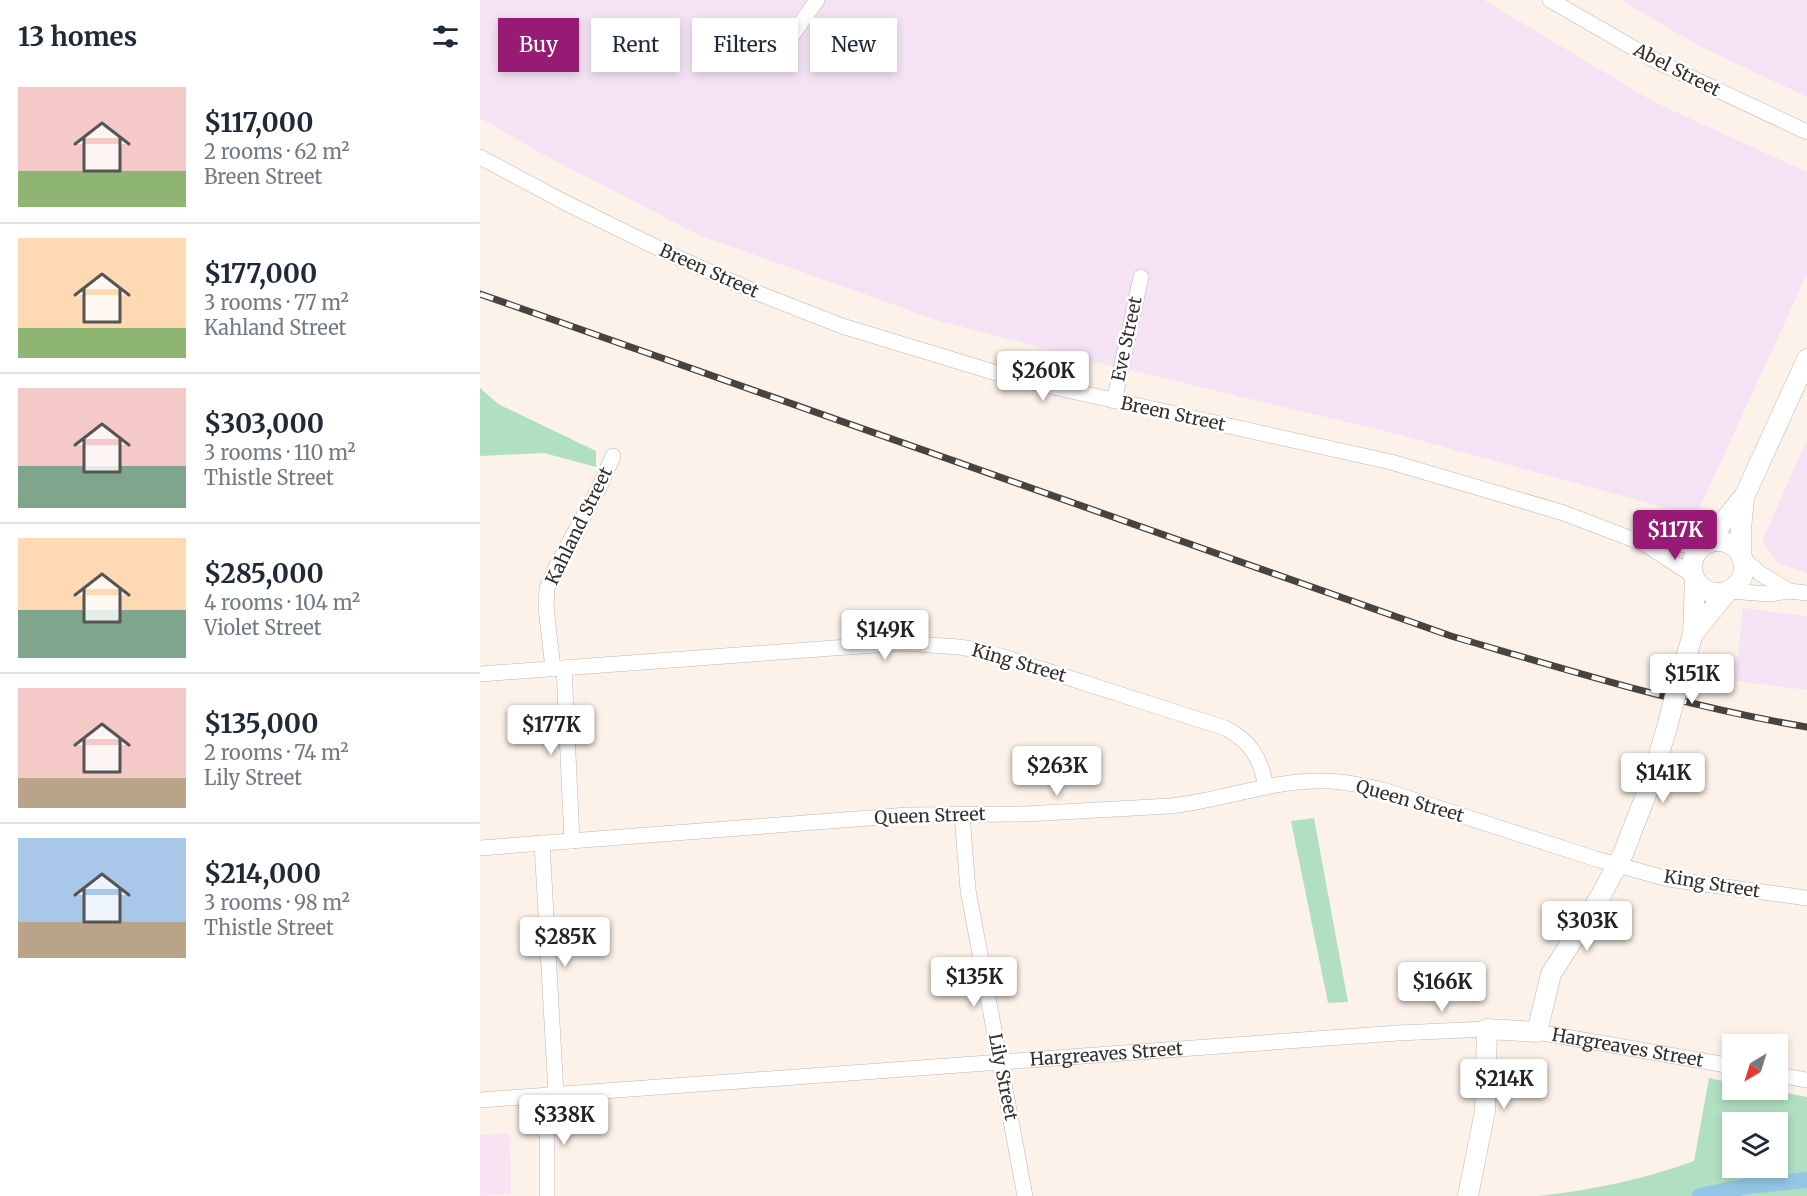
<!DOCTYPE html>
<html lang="en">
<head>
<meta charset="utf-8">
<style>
	:root { --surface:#fff; --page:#f6f6f7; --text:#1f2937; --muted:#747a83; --line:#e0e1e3; --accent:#971b74 }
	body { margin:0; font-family:Merriweather,serif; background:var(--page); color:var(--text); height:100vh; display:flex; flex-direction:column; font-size:22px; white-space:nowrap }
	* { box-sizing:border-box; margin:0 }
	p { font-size:20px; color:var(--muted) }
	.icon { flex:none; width:33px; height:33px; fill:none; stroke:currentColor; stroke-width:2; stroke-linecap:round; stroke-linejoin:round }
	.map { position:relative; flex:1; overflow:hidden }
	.panel { display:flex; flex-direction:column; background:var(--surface); width:480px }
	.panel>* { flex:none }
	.banner { position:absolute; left:18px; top:18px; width:570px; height:54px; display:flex; gap:12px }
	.needle { width:39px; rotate:218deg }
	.buttons { position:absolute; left:1242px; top:1034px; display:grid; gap:12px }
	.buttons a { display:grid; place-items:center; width:66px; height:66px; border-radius:0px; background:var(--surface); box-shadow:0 3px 9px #0003; font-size:30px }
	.price { position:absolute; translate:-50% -51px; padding:0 14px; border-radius:6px; background:#fff; color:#222; font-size:20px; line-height:39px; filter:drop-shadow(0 2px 3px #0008) }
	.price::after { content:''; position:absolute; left:50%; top:36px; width:18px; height:14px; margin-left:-9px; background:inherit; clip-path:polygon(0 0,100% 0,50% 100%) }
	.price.current { background:var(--accent); color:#fff }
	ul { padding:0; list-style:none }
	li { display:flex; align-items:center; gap:18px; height:150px; padding:0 18px }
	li+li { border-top:2px solid var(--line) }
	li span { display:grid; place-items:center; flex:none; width:168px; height:120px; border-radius:0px; color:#555 }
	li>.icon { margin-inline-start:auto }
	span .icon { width:72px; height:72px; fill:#fffc; stroke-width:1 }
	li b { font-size:26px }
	h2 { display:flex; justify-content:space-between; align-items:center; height:72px; padding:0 18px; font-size:26px }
	.chip { padding:0 21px; border-radius:0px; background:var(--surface); box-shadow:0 3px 9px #0003; font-size:21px; line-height:54px }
	.chip.current { background:var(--accent); color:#fff }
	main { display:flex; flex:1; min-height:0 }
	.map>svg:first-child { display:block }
	.industrial { fill:#f5e3f5 }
	.education { fill:#f7e3f2 }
	.green { fill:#b0dfc2; fill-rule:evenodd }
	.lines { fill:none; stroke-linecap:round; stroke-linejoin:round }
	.canal { stroke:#94c7e5; stroke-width:16 }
	.minor-casing { stroke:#bfb5ae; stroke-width:16 }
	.tertiary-casing { stroke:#bfb5ae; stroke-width:21 }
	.minor { stroke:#fff; stroke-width:15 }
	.tertiary { stroke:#fff; stroke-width:20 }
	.rail-casing { stroke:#48433f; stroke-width:7 }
	.rail { stroke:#fff; stroke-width:4.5; stroke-dasharray:14; stroke-linecap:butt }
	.tertiary-bridge-casing { stroke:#bfb5ae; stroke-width:21; stroke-linecap:butt }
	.tertiary-bridge { stroke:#fff; stroke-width:20 }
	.labels { text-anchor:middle; stroke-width:5; stroke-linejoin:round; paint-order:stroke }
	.street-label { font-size:18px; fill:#332f2c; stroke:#fff }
</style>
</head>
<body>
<main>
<section class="panel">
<h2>13 homes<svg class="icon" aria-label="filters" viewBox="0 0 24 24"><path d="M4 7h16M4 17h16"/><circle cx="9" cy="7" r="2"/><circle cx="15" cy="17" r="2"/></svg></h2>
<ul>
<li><span style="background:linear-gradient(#f6c9c9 70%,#8fb573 0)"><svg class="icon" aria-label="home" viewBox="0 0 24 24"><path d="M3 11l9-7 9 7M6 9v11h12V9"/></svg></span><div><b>$117,000</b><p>2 rooms · 62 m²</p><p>Breen Street</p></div></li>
<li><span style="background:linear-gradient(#ffd9b3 75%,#8fb573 0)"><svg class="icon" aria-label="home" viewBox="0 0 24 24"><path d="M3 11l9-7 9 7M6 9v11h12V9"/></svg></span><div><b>$177,000</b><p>3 rooms · 77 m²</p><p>Kahland Street</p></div></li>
<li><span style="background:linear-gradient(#f6c9c9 65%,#7fa58c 0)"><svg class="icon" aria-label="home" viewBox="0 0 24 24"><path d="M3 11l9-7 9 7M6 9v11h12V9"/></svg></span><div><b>$303,000</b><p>3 rooms · 110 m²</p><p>Thistle Street</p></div></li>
<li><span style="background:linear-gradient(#ffd9b3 60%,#7fa58c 0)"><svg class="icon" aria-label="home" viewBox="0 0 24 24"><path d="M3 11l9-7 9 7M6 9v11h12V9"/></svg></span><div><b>$285,000</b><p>4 rooms · 104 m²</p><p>Violet Street</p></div></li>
<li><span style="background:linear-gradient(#f6c9c9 75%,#b9a48a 0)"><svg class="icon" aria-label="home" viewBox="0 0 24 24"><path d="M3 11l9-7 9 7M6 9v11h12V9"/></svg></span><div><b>$135,000</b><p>2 rooms · 74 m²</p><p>Lily Street</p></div></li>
<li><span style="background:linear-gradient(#a9c7e8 70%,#b9a48a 0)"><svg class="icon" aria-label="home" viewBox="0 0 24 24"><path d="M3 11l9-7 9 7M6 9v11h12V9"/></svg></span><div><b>$214,000</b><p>3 rooms · 98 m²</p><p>Thistle Street</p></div></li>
</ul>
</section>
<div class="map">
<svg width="1327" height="1196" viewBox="0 0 1327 1196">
	<rect width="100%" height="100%" fill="#fcf2ea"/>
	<path class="industrial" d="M 0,0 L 1004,0 L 1174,102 L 1327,172 L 1327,274 L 1216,516 L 920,435 L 608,360 L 456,320 L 219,235 L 66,156 L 0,118 Z
		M 1141,0 L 1327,0 L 1327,97 L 1219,46 Z
		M 1327,439 L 1327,573 L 1298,563 L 1282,541 Z
		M 1263,608 L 1327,616 L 1327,690 L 1255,681 Z"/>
	<path class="education" d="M 30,1133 L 31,1194 L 0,1196 L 0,1135 Z"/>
	<path class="green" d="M 0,388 L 18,404 L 116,451 L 116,467 L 64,453 L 0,456 Z
		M 834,818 L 868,1002 L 848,1003 L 811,821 Z
		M 1229,1078 L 1252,1083 L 1252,1089 L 1286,1089 L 1327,1097 L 1327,1196 L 1059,1196 C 1113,1190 1164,1179 1214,1161 ZM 1252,1122 L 1298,1122 L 1298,1167 L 1252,1167 Z"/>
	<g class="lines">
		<path class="canal" d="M 1220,1196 L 1268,1186 L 1327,1180"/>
		<defs>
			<g id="minor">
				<path d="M 1070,0 L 1178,62 L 1327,132"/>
				<path d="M 309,40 L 337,0"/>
				<path d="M 0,157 L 84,202 L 194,256 L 280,294 L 362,326 L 533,378 L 911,462 L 1084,513 L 1123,528 L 1165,544 L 1214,576"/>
				<path d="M 634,401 L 661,277"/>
				<path d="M 1165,544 L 1224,545"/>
				<path d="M 1262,558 L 1281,574 L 1309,591"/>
				<path d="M 1249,591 L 1289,594 L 1309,591 L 1327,593"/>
				<path d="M 84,668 L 92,841"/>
				<path d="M 73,669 L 66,607 L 67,588 L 78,563 L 119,488 L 133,456"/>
				<path d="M 0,674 L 422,643 L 479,647 L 505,651 L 745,728 C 771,741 781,759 786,787"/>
				<path d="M 482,815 L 488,890 L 545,1196"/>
				<path d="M 62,843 L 76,1094"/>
				<path d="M 0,848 L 428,815 L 545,814 L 690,806 C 739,801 786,782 835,781 C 858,780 881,785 903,790 L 1116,859 L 1188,879 L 1327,898"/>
				<path id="s1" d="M 1057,1032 L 1252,1066"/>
				<path d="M 1298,1075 L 1327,1080"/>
				<path id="s2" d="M 0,1100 L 918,1033 L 1007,1029"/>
				<path d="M 67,1196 L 67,1095"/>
			</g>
			<path id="tertiary" d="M1212 567a26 26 0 1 1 52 0a26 26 0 1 1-52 0Z
				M 1225,544 L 1265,495 L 1327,359
				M 1261,555 L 1261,529 L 1264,498
				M 1213,634 L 1247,592
				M 1201,674 L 1213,634 L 1215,579
				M 988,1196 L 1005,1111 L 1007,1029 L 1057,1032 L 1071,974 L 1120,897 L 1143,854 L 1169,787 L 1187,727"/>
		</defs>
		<use href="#minor" class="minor-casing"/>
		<use href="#tertiary" class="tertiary-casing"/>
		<use href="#minor" class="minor"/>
		<use href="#tertiary" class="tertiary"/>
		<defs>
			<path id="rail" d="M 0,294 L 971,636 C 1088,670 1206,707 1327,727"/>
		</defs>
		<use href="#rail" class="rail-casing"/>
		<use href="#rail" class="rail"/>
		<defs>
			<path id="tertiary-bridge" d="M 1187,727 L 1201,674"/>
		</defs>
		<use href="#tertiary-bridge" class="tertiary-bridge-casing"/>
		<use href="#tertiary-bridge" class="tertiary-bridge"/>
	</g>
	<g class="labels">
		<g class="street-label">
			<text transform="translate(1197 70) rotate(27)" y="6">Abel Street</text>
			<text transform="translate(229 271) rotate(24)" y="6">Breen Street</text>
			<text transform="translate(647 339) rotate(-78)" y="6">Eve Street</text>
			<text transform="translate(693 414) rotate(12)" y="6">Breen Street</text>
			<text transform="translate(99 526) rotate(-64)" y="6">Kahland Street</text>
			<text transform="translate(539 663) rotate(16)" y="6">King Street</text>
			<text transform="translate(930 801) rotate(16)" y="6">Queen Street</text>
			<text transform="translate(450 816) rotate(-2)" y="6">Queen Street</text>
			<text transform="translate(1232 884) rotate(9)" y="6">King Street</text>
			<text dy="6" stroke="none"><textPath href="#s1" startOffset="92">Hargreaves Street</textPath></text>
			<text dy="6" stroke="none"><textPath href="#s2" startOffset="628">Hargreaves Street</textPath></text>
			<text transform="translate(523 1077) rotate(79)" y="6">Lily Street</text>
		</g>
	</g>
</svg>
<div class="buttons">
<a><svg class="needle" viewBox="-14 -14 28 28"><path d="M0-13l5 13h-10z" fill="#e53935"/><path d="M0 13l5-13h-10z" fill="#747a83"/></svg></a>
<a><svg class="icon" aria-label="layers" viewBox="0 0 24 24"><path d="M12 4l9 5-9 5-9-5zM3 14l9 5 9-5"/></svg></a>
</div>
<b class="price" style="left:563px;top:402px">$260K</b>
<b class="price current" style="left:1195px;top:561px">$117K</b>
<b class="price" style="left:405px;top:661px">$149K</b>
<b class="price" style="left:1212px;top:705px">$151K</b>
<b class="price" style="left:71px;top:756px">$177K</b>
<b class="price" style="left:577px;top:797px">$263K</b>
<b class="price" style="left:1183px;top:804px">$141K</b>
<b class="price" style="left:1107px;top:952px">$303K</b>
<b class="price" style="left:85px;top:968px">$285K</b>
<b class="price" style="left:494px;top:1008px">$135K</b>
<b class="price" style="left:962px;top:1013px">$166K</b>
<b class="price" style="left:1024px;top:1110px">$214K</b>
<b class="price" style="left:84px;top:1146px">$338K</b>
<div class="banner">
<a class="chip current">Buy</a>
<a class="chip">Rent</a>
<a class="chip">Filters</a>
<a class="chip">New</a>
</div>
</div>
</main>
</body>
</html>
